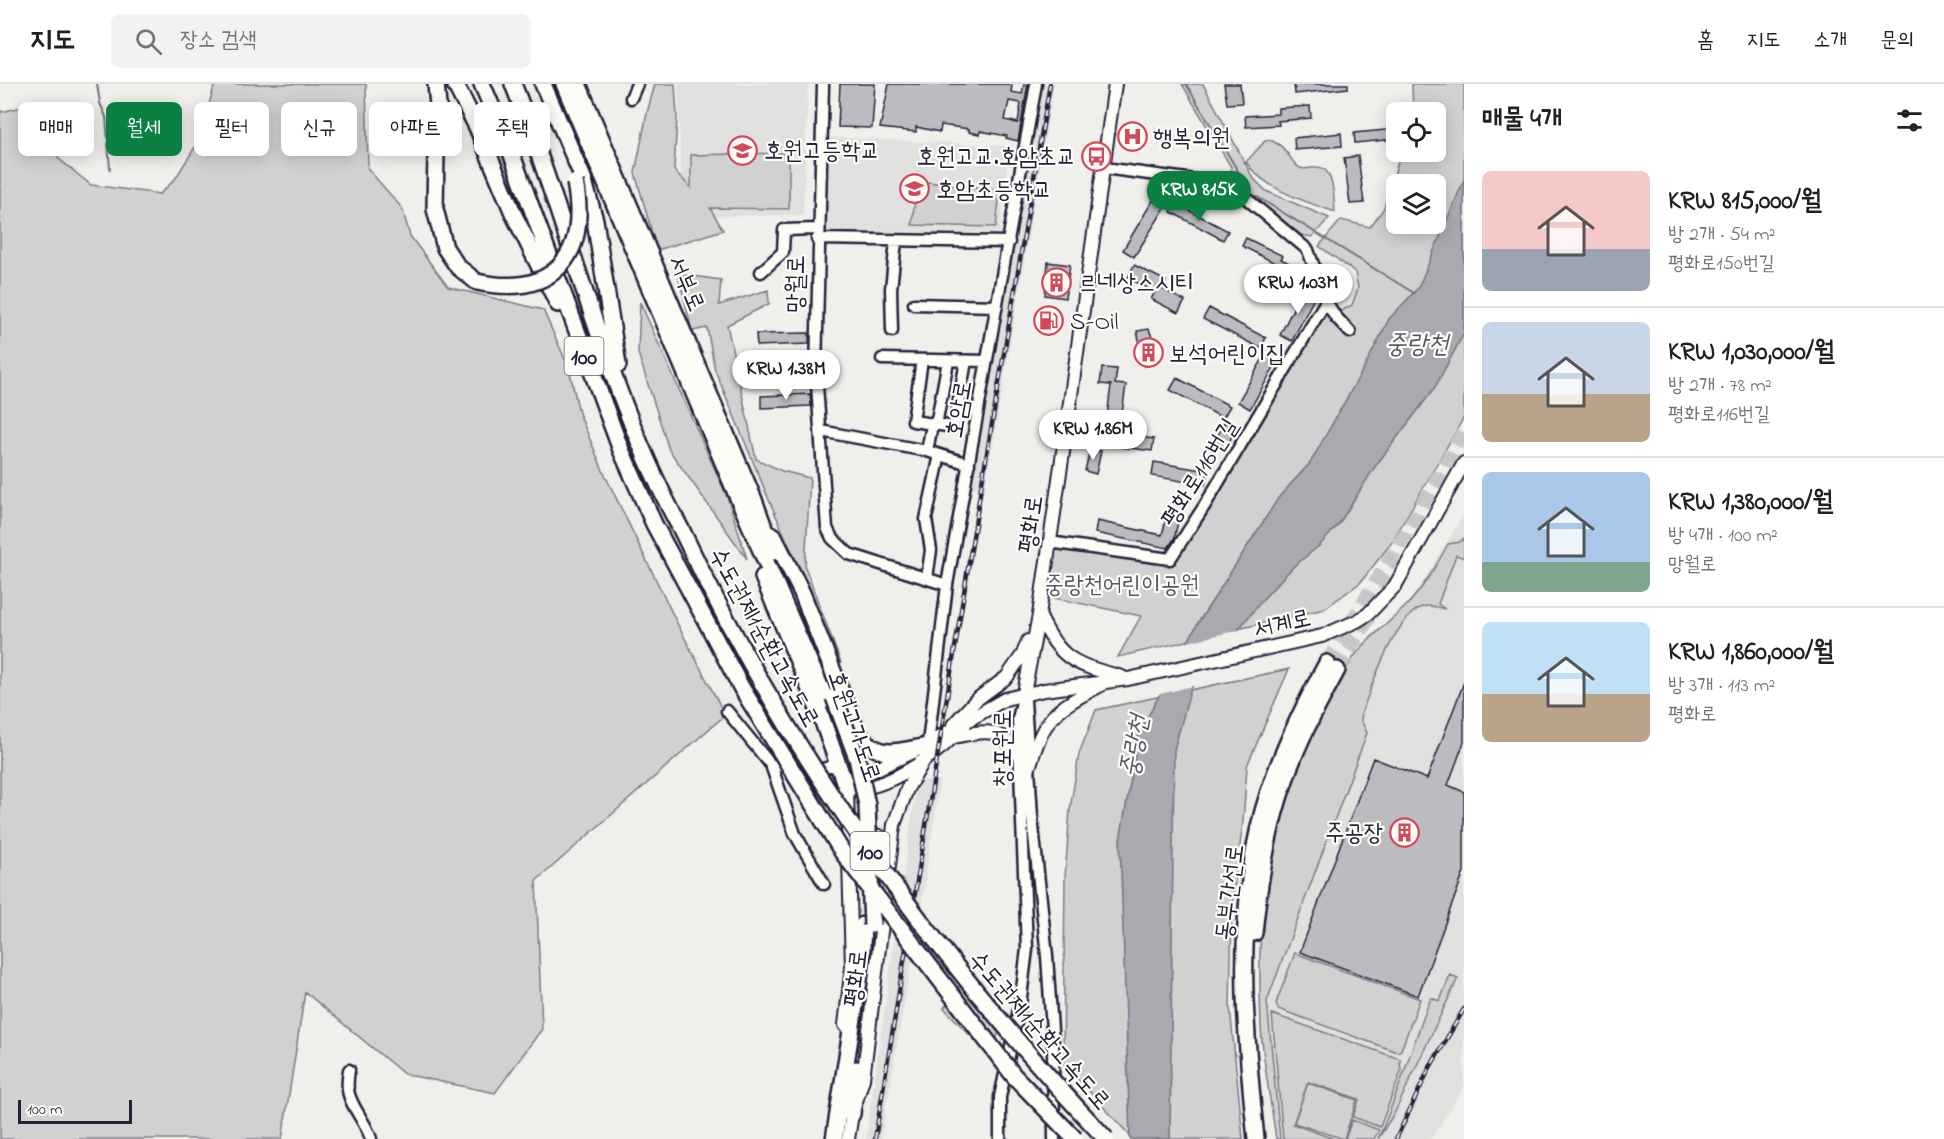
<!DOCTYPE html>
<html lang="ko">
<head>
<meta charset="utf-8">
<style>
	:root { --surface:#fff; --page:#f2f2f2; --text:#202124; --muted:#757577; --line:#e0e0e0; --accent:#0b8043 }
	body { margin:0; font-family:"Indie Flower","Poor Story",sans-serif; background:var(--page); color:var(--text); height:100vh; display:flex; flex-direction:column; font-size:22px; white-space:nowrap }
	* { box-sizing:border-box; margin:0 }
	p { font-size:20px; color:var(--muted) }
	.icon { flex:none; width:33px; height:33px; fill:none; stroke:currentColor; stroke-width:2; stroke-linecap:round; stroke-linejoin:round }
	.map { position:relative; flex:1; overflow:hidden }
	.side { display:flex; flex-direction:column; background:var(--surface); width:480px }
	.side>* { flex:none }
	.top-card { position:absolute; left:18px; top:18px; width:570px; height:54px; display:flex; gap:12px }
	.fabs { position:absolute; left:1386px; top:18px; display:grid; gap:12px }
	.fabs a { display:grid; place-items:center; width:60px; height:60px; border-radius:9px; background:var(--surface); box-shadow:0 3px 15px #0003; font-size:30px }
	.scale { position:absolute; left:18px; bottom:15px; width:114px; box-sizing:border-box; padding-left:6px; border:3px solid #22223b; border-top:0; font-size:16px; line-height:21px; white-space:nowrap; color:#22223b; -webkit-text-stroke:4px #fdfcf7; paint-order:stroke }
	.price { position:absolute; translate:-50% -51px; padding:0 14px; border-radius:21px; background:#fff; color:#222; font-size:20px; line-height:39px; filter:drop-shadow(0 2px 3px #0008) }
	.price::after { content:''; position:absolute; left:50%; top:36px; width:18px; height:14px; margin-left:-9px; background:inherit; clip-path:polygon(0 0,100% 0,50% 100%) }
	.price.on { background:var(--accent); color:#fff }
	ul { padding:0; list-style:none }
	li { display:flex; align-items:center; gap:18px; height:150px; padding:0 18px }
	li+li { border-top:2px solid var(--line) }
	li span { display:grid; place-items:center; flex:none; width:168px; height:120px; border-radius:9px; color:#555 }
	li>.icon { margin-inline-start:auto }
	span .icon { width:72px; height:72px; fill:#fffc; stroke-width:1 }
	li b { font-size:26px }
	h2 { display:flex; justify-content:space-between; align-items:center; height:72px; padding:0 18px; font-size:26px }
	.pill { padding:0 21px; border-radius:9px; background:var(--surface); box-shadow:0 3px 15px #0003; font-size:21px; line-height:54px }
	.pill.on { background:var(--accent); color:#fff }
	header { display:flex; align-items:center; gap:36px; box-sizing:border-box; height:84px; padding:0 30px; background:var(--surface); border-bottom:2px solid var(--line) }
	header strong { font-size:28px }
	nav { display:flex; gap:33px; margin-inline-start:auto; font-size:21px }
	.search { width:420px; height:54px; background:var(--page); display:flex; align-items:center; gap:15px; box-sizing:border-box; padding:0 21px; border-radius:9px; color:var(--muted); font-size:22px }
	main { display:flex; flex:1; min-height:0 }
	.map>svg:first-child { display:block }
	.built { fill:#e0e0df }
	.green { fill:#d2d1d1; stroke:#7a7a86; stroke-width:1.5; fill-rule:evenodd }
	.water { fill:#a9a9b0; stroke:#737381; stroke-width:1.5 }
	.pier { fill:#f0efec }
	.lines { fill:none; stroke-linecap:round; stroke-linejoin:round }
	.stream { stroke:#737381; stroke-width:2 }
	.building { fill:#bcbcc0; stroke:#22223b; stroke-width:1.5; fill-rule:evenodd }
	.highway-tunnel { stroke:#c7c6c9; stroke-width:15; stroke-dasharray:15 8; stroke-linecap:butt }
	.minor-casing { stroke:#22223b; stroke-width:15 }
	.major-casing { stroke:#22223b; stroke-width:16 }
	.highway-casing { stroke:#22223b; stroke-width:20 }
	.minor { stroke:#fdfcf7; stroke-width:10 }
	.major { stroke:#fdfcf7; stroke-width:12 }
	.highway { stroke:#fdfcf7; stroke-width:15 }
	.rail-casing { stroke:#22223b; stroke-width:4.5 }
	.rail { stroke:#fdfcf7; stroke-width:2; stroke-dasharray:7; stroke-linecap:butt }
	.highway-bridge-casing { stroke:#22223b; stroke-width:20; stroke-linecap:butt }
	.highway-bridge { stroke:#fdfcf7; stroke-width:15 }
	.labels { text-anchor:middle; stroke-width:4.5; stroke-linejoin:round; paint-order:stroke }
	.shield { fill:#fdfcf7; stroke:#646373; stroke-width:1.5 }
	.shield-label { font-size:22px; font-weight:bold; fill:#22223b }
	.poi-label { font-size:24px; fill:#22223b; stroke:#fdfcf7; text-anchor:start }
	.street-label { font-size:24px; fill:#22223b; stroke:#fdfcf7 }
	.park-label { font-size:24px; fill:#575768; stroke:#fdfcf7 }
	.water-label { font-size:26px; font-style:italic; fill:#58586a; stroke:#fdfcf7 }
</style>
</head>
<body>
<header>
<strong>지도</strong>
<div class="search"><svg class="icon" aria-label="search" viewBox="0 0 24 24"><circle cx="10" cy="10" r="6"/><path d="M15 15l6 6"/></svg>장소 검색</div>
<nav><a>홈</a><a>지도</a><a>소개</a><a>문의</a></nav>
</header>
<main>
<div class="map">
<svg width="1464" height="1055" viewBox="0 0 1464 1055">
	<rect width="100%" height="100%" fill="#f0efec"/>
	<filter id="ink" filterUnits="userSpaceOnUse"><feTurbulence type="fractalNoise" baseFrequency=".0167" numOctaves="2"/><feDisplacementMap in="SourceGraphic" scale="12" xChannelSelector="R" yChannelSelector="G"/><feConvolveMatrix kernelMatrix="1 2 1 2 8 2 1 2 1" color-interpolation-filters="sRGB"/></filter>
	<g filter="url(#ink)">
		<path class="built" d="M 678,0 L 808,0 L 803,131 L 682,133 Z
			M 1041,0 L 1054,0 L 985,406 L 967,402 Z
			M 827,53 L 1009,62 L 1000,149 L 824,148 Z
			M 1464,430 L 1464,1003 L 1431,1055 L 1275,1055 L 1260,944 L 1259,867 L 1263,816 L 1281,731 L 1303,669 L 1324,624 L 1352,573 L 1369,553 L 1405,522 L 1418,506 Z
			M 940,696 L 923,811 L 881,1055 L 866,1055 L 917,697 Z"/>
		<path class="green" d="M 215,0 L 366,0 L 368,85 L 402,124 L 410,152 L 448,203 L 543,226 L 569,284 L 579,329 L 604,389 L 679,543 L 725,631 L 536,797 L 542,945 L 495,1009 L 404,990 L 305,908 L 282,1055 L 0,1055 L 0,25 L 1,28 L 30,21 L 48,48 L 59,75 L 91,101 L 160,110 L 175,95 L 197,60 Z
			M 655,0 L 675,0 L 677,33 L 674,86 L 691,104 L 691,71 L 789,69 L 789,125 L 710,124 L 723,146 L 657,166 L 635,89 L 647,29 Z
			M 1182,0 L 1203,0 L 1253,94 L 1266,107 L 1329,134 L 1312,153 L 1301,151 L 1233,96 L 1231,83 Z
			M 1412,0 L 1464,0 L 1464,333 L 1392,458 L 1360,499 L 1324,525 L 1118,573 L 1141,532 L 1049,513 L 1056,463 L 1171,480 L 1242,369 L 1325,229 L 1332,220 L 1341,227 L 1352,221 L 1358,204 L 1355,188 L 1319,162 L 1341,136 L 1370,143 L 1384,124 L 1401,68 L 1436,68 L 1436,28 L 1413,28 ZM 1396,100 L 1436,100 L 1436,140 L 1396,140 Z
			M 1270,56 C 1287,63 1286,70 1296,81 C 1305,91 1318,77 1326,87 C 1334,96 1334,116 1335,128 C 1304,117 1265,106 1246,78 L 1265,57 Z
			M 917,97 L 1000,106 L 996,143 L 912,141 Z
			M 678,190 L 721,196 L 719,221 L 768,206 L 769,220 L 727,241 L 756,375 L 782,387 L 810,394 L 805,483 L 841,579 L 769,416 L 715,286 L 707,244 L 692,247 Z
			M 640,218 L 728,415 L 747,475 L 669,366 L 638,269 Z
			M 1464,454 L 1464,474 L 1456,471 L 1438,520 L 1445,525 C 1438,524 1431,520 1422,523 C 1395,533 1372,601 1362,628 L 1361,636 L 1367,649 L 1267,917 L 1280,1055 L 1276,1055 C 1271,1017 1263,980 1261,943 C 1260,901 1258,857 1264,816 C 1277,734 1307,643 1353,574 C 1367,554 1388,540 1405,523 C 1423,505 1436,482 1448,460 L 1460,458 Z
			M 1289,585 L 1247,682 L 1243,738 L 1232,821 L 1230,923 L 1243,1055 L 1133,1055 L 1063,979 L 1065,793 L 1070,726 L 1079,670 L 1096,626 Z
			M 1295,869 L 1420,915 L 1401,966 L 1397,968 L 1278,925 L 1276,919 Z
			M 968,889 L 1005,931 L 990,972 L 944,924 Z
			M 1450,891 L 1458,894 L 1395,1028 L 1378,1055 C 1399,1009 1412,961 1431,914 L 1440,917 Z
			M 1272,930 L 1400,975 L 1401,988 L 1380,1043 L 1353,1033 L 1359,1015 L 1308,998 L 1293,1040 L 1334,1055 L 1283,1055 Z
			M 1308,999 L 1357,1016 L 1344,1055 L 1294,1039 Z
			M 1352,1036 L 1379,1046 L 1374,1055 L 1345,1055 Z"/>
		<path class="water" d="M 1464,96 L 1464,249 L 1434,305 L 1374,384 L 1339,440 L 1320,461 L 1293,483 L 1264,514 L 1191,604 L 1174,666 L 1170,1055 L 1130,1055 L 1120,756 L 1139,649 L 1198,539 L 1279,413 L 1310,379 L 1365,282 L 1389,235 L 1418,204 Z"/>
		<path class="pier" d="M 1243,545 L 1197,601 L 1156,611 L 1184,559 Z"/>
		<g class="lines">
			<path class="stream" d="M 97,0 L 100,19 L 106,33 L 110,85
				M 1186,0 L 1251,109 L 1414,209"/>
		</g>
		<path class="building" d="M 840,0 L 875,0 L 872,44 L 838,43 Z
			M 889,0 L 1007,0 L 1012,1 L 1011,8 L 1022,10 L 1024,0 L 1028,0 L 1018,57 L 1006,54 L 1007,52 L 980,47 L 980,50 L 969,48 L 969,45 L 941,41 L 940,48 L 916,43 L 916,48 L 880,44 ZM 1009,17 L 1021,19 L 1018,39 L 1005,36 Z
			M 1224,0 L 1240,0 L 1242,19 L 1227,20 Z
			M 1294,0 L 1348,0 L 1348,4 L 1295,10 Z
			M 1310,22 L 1311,34 L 1278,37 L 1279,41 L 1246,43 L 1245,32 L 1278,30 L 1278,24 Z
			M 1396,45 L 1396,55 L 1355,59 L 1354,49 Z
			M 1341,49 L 1342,62 L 1295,66 L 1294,54 Z
			M 1358,72 L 1364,119 L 1350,120 L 1344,74 Z
			M 1153,116 L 1165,124 L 1134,173 L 1123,166 Z
			M 1175,119 L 1228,147 L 1223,156 L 1171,128 Z
			M 1246,154 L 1283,172 L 1281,175 L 1303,186 L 1299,195 L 1277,183 L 1279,181 L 1242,162 Z
			M 1048,178 L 1070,181 L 1065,214 L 1045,211 Z
			M 1134,181 L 1166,197 L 1162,205 L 1185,217 L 1178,229 L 1151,215 L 1155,208 L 1128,194 Z
			M 1303,205 L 1315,212 L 1292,257 L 1280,251 Z
			M 1209,224 L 1266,254 L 1260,264 L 1203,235 Z
			M 1149,245 L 1154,259 L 1154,279 L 1145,282 L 1137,247 Z
			M 809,249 L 809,260 L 757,262 L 756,250 Z
			M 1265,271 L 1277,278 L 1250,325 L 1238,318 Z
			M 783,275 L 796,275 L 796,299 L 784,299 Z
			M 756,276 L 768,276 L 769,300 L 757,300 Z
			M 1102,284 L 1117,285 L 1115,300 L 1126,301 L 1119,351 L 1105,349 L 1111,301 L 1100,300 Z
			M 1177,294 L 1230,322 L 1223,334 L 1170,306 Z
			M 810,310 L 811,322 L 761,324 L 761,312 Z
			M 1224,338 L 1236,343 L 1226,365 L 1214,360 Z
			M 1114,350 L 1154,355 L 1152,367 L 1113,362 Z
			M 1090,365 L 1101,367 L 1096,390 L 1085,387 Z
			M 1154,378 L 1208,387 L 1205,401 L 1152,392 Z
			M 1167,431 L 1179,434 L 1174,455 L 1168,464 L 1095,449 L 1097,437 L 1162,451 Z
			M 1464,598 L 1464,658 L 1448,701 L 1464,708 L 1464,788 L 1418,912 L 1300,868 L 1373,674 L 1427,695 Z"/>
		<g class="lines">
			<path class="highway-tunnel" d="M 1327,579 L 1412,439 L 1464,347
				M 1337,586 L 1402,478"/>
			<defs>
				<path id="minor" d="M 823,0 L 816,287 L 827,444 L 832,454 L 849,470 L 947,501
					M 631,14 L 637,0
					M 1104,84 L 1225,100 L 1241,110 L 1308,166 L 1326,217 L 1335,232 L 1350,248
					M 817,155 L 1009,158
					M 761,188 L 783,168 L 784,146 L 818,145
					M 914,220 L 997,222
					M 892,247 L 891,205 L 896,157
					M 882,275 L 987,277
					M 922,276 L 913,337 L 954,343 L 966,277
					M 936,341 L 948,277
					M 821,347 L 927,367 L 969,380
					M 927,367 L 932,341
					M 1049,458 L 1170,475 L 1205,421 L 1326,217
					M 927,494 L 931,466 L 926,435 L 940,371
					M 1025,616 L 1032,733 L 1047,872 L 1053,961 L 1054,1055
					M 727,627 L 771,681 L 795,750 L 824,800
					M 928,659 L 947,501 L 1036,0
					M 771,681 L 823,685 L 838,680
					M 349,986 C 348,993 347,1000 348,1006 C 350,1022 366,1038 371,1055
					M 1000,1055 L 1000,1013 L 1020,921 L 1027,865 L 1018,635 L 1024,609"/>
				<path id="major" d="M 1039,531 C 1061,577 1074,580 1122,593
					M 1024,609 L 1039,531 L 1062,375 L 1115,0
					M 953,641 L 976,616 L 1007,593 L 1023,570 L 1028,557
					M 954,653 C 989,646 999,642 1021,674
					M 1029,684 C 1045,631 1053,627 1101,601
					M 857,705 C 893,702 943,667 965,640
					M 847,706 L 859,693 L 915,667 L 1005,615 L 1044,606 L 1128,595 L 1322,552 L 1357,537 L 1368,530 L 1395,502 L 1464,379
					M 852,781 L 856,774 L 859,752 C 867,747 872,749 881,753 L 887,774
					M 845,941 L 852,882 L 847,706
					M 848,1055 L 852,1030 L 863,995 L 894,741 L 907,705 L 926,673"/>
				<path id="highway" d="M 436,0 L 440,43 L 436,69 L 435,125 L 445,164 L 458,183 L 477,198
					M 455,0 L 477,43 L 514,131 L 558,220
					M 482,0 L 509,63 L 621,366 L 654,440 L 691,509
					M 513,0 C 572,147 605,307 682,447
					M 543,0 L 583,94 L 595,136 L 618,281
					M 564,0 L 733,402 L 826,616
					M 578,0 L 754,416 L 773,468
					M 773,451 L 802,509 L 857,648 C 879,675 891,669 922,663
					M 763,493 L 821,632 L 847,706
					M 1254,849 C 1259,798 1267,747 1284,699 C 1297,659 1317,623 1337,586
					M 852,1030 L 856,985
					M 834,1055 L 861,884 L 863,841
					M 1256,1055 C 1245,950 1236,847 1259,743 C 1272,686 1299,630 1327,579"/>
			</defs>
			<use href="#minor" class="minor-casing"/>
			<use href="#major" class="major-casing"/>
			<use href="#highway" class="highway-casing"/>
			<use href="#minor" class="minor"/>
			<use href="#major" class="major"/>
			<use href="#highway" class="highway"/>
			<defs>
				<path id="rail" d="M 875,1055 L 981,404 L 1050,0
					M 1396,1055 L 1429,985 L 1464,925"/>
			</defs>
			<use href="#rail" class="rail-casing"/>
			<use href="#rail" class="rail"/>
			<defs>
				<path id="highway-bridge" d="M 477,198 C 553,214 589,173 575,98
					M 682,447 C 788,671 936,875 1106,1055
					M 691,509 L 741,603 L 843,769 L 1014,992 L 1075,1055
					M 834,613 L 857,674 L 867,721 L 872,841"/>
			</defs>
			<use href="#highway-bridge" class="highway-bridge-casing"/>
			<use href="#highway-bridge" class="highway-bridge"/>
		</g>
	</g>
	<defs>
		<symbol id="hospital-ring" viewBox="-11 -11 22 22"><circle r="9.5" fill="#fdfcf7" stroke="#d1495b" stroke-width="1.5"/><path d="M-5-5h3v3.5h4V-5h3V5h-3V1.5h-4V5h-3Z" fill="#d1495b"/></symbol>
		<symbol id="school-ring" viewBox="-11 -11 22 22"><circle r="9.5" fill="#fdfcf7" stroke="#d1495b" stroke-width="1.5"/><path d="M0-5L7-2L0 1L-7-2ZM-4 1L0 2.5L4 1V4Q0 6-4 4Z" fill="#d1495b"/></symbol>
		<symbol id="bus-ring" viewBox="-11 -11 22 22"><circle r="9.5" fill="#fdfcf7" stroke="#d1495b" stroke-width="1.5"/><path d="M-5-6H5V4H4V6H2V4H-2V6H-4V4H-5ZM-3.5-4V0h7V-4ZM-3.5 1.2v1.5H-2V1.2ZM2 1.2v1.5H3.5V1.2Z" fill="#d1495b"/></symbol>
		<symbol id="building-ring" viewBox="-11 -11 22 22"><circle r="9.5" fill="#fdfcf7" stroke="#d1495b" stroke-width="1.5"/><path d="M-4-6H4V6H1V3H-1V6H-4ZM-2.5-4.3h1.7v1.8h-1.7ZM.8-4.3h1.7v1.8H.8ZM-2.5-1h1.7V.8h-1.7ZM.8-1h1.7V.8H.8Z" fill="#d1495b"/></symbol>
		<symbol id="fuel-ring" viewBox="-11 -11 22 22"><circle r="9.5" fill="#fdfcf7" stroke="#d1495b" stroke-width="1.5"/><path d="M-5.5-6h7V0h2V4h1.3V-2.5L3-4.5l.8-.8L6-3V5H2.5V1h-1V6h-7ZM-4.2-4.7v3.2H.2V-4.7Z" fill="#d1495b"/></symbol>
	</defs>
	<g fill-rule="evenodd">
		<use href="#hospital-ring" x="1116" y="36" width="33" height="33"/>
		<use href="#school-ring" x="726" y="50" width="33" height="33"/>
		<use href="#bus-ring" x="1080" y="56" width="33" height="33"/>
		<use href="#school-ring" x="898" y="88" width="33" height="33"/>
		<use href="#building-ring" x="1040" y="182" width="33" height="33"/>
		<use href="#fuel-ring" x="1032" y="220" width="33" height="33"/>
		<use href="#building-ring" x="1132" y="252" width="33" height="33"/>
		<use href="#building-ring" x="1388" y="732" width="33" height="33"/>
	</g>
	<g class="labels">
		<g class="shield">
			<rect x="564.5" y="253" width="39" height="38" rx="4.5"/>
			<rect x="850.5" y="748" width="39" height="38" rx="4.5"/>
		</g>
		<g class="shield-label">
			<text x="584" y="280">100</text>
			<text x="870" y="775">100</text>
		</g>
		<g class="poi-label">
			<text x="1153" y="61">행복의원</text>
			<text x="764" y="74">호원고등학교</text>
			<text x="1076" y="80" text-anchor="end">호원고교.호암초교</text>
			<text x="936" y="113">호암초등학교</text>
			<text x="1078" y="206">르네상스시티</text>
			<text x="1070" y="245">S-Oil</text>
			<text x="1169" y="277">보석어린이집</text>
			<text x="1383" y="756" text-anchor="end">주공장</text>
		</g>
		<g class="street-label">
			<text transform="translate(687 199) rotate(67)" y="8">서부로</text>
			<text transform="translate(795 200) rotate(-89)" y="8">망월로</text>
			<text transform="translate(958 325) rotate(-80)" y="8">호암로</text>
			<text transform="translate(1199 388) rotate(-58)" y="8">평화로116번길</text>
			<text transform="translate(1030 440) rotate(-82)" y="8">평화로</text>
			<text transform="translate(1282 539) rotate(-13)" y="8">서계로</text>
			<text transform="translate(765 553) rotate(61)" y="8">수도권제1순환고속도로</text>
			<text transform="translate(855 642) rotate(71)" y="8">호원고가도로</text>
			<text transform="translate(1002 664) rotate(-90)" y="8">창포원로</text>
			<text transform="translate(1229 808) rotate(-83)" y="8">동부간선로</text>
			<text transform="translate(855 894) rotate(-83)" y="8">평화로</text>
			<text transform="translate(1040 946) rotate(49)" y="8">수도권제1순환고속도로</text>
		</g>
		<g class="park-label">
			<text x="1122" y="508">중랑천어린이공원</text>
		</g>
		<g class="water-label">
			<text x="1417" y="268">중랑천</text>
			<text transform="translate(1133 662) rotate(-80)" y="9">중랑천</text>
		</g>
	</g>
</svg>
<div class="fabs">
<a><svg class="icon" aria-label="locate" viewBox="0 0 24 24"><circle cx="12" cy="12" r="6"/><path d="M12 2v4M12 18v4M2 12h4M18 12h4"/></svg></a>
<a><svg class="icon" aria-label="layers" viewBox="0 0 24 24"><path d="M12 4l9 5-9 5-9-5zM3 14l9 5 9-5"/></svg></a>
</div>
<div class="scale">100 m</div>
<b class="price on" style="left:1199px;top:138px">KRW 815K</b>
<b class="price" style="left:1298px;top:231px">KRW 1.03M</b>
<b class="price" style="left:786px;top:317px">KRW 1.38M</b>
<b class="price" style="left:1093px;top:377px">KRW 1.86M</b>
<div class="top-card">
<a class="pill">매매</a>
<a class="pill on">월세</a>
<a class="pill">필터</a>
<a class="pill">신규</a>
<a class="pill">아파트</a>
<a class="pill">주택</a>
</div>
</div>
<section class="side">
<h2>매물 4개<svg class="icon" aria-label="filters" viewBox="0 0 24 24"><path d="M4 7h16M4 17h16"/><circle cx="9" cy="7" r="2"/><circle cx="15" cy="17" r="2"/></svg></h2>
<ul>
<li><span style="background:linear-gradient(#f6c9c9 65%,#9aa5b1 0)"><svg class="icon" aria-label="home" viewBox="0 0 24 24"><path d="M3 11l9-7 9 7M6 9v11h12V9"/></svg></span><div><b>KRW 815,000/월</b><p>방 2개 · 54 m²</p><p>평화로150번길</p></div></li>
<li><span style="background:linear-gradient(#c9d6e8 60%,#b9a48a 0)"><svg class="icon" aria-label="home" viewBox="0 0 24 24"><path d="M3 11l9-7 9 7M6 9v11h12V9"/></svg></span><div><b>KRW 1,030,000/월</b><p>방 2개 · 78 m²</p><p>평화로116번길</p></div></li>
<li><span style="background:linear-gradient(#a9c7e8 75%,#7fa58c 0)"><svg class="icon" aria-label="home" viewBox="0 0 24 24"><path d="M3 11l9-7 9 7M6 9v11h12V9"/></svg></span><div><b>KRW 1,380,000/월</b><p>방 4개 · 100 m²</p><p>망월로</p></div></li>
<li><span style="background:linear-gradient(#bfe0f5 60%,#b9a48a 0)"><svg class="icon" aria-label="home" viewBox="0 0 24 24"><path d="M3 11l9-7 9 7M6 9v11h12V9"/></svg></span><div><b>KRW 1,860,000/월</b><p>방 3개 · 113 m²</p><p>평화로</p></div></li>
</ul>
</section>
</main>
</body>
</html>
